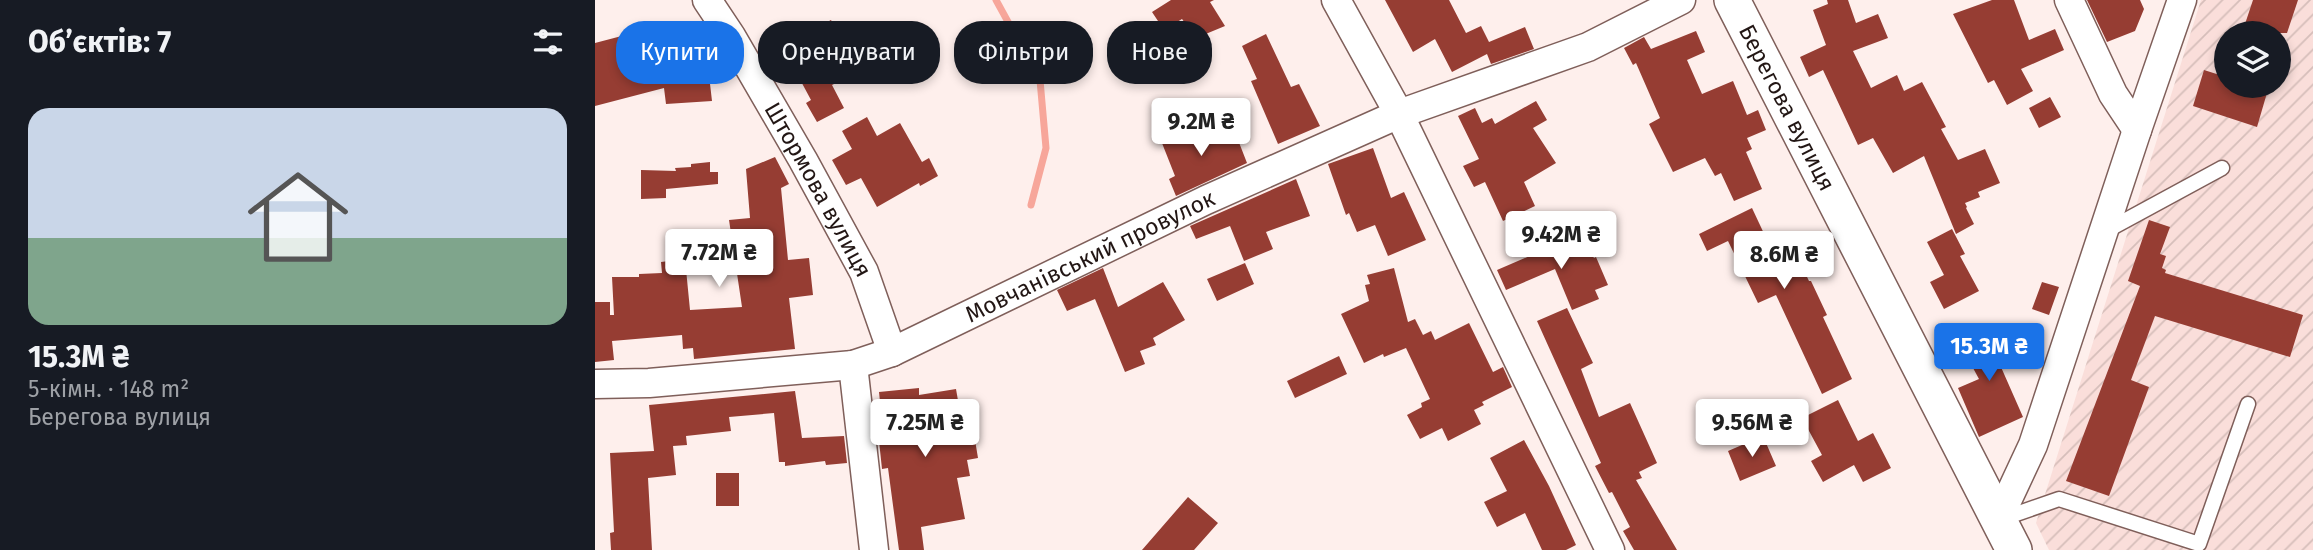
<!DOCTYPE html>
<html lang="uk">
<head>
<meta charset="utf-8">
<style>
	:root { --surface:#171b24; --page:#242831; --text:#f1f3f6; --muted:#9ea1a6; --line:#363941; --accent:#1a73e8 }
	body { margin:0; font-family:"Fira Sans",sans-serif; background:var(--page); color:var(--text); height:100vh; display:flex; flex-direction:column; font-size:26px; white-space:nowrap }
	* { box-sizing:border-box; margin:0 }
	p { font-size:23px; color:var(--muted) }
	.icon { flex:none; width:38px; height:38px; fill:none; stroke:currentColor; stroke-width:2; stroke-linecap:round; stroke-linejoin:round }
	.map { position:relative; flex:1; overflow:hidden }
	.panel { display:flex; flex-direction:column; background:var(--surface); width:595px }
	.panel>* { flex:none }
	.top-card { position:absolute; left:21px; top:21px; width:665px; height:63px; display:flex; gap:14px }
	.controls { position:absolute; left:1619px; top:21px; display:grid; gap:14px }
	.controls a { display:grid; place-items:center; width:77px; height:77px; border-radius:50%; background:var(--surface); box-shadow:0 4px 10px #0003; font-size:35px }
	.price { position:absolute; translate:-50% -60px; padding:0 16px; border-radius:7px; background:#fff; color:#222; font-size:23px; line-height:46px; filter:drop-shadow(0 2px 4px #0008) }
	.price::after { content:''; position:absolute; left:50%; top:42px; width:21px; height:16px; margin-left:-10px; background:inherit; clip-path:polygon(0 0,100% 0,50% 100%) }
	.price.current { background:var(--accent); color:#fff }
	ul { padding:0; list-style:none }
	li { display:grid; align-content:center; gap:14px; height:371px; padding:0 28px }
	li+li { border-top:2px solid var(--line) }
	li span { display:grid; place-items:center; height:217px; border-radius:21px; color:#555 }
	li>.icon { margin-inline-start:auto }
	span .icon { width:126px; height:126px; fill:#fffc; stroke-width:1 }
	li b { font-size:30px }
	h2 { display:flex; justify-content:space-between; align-items:center; height:84px; padding:0 28px; font-size:30px }
	.chip { padding:0 24px; border-radius:28px; background:var(--surface); box-shadow:0 4px 10px #0003; font-size:24px; line-height:63px }
	.chip.current { background:var(--accent); color:#fff }
	main { display:flex; flex:1; min-height:0 }
	.map>svg:first-child { display:block }
	.industrial { fill:url(#industrial-furrows); fill-rule:evenodd }
	.lines { fill:none; stroke-linecap:round; stroke-linejoin:round }
	.stream { stroke:#f7a69a; stroke-width:7 }
	.building { fill:#963d33 }
	.service-casing { stroke:#7f5f5a; stroke-width:17 }
	.minor-casing { stroke:#7f5f5a; stroke-width:31 }
	.tertiary-casing { stroke:#7f5f5a; stroke-width:38 }
	.service { stroke:#fff; stroke-width:14 }
	.minor { stroke:#fff; stroke-width:28 }
	.tertiary { stroke:#fff; stroke-width:35 }
	.labels { text-anchor:middle; stroke-width:7; stroke-linejoin:round; paint-order:stroke }
	.street-label { font-size:23px; fill:#221614; stroke:#fff }
</style>
</head>
<body>
<main>
<section class="panel">
<h2>Об’єктів: 7<svg class="icon" aria-label="filters" viewBox="0 0 24 24"><path d="M4 7h16M4 17h16"/><circle cx="9" cy="7" r="2"/><circle cx="15" cy="17" r="2"/></svg></h2>
<ul>
<li><span style="background:linear-gradient(#c9d6e8 60%,#7fa58c 0)"><svg class="icon" aria-label="home" viewBox="0 0 24 24"><path d="M3 11l9-7 9 7M6 9v11h12V9"/></svg></span><div><b>15.3M ₴</b><p>5-кімн. · 148 m²</p><p>Берегова вулиця</p></div></li>
</ul>
</section>
<div class="map">
<svg width="1718" height="550" viewBox="0 0 1718 550">
	<defs>
		<pattern id="industrial-furrows" width="10" height="10" patternUnits="userSpaceOnUse" patternTransform="scale(1.75)"><rect width="10" height="10" fill="#fadeda"/><path d="M-1 1l2-2M0 10L10 0M9 11l2-2" fill="none" stroke="#d6beba"/></pattern>
	</defs>
	<rect width="100%" height="100%" fill="#feefec"/>
	<path class="industrial" d="M 1606,0 L 1718,0 L 1718,550 L 1454,550 L 1441,523 ZM 1631,33 L 1684,33 L 1684,86 L 1631,86 Z"/>
	<g class="lines">
		<path class="stream" d="M 401,0 L 445,80 L 451,148 L 436,205"/>
	</g>
	<path class="building" d="M 576,0 L 619,0 L 615,2 L 630,26 L 601,38 L 587,19 L 569,30 L 557,12 Z
		M 790,0 L 854,0 L 871,33 L 886,26 L 894,42 L 930,27 L 939,49 L 896,64 L 892,54 L 857,72 L 840,39 L 818,52 Z
		M 1232,0 L 1253,0 L 1261,23 L 1283,14 L 1293,38 L 1258,51 L 1276,88 L 1302,75 L 1309,91 L 1327,82 L 1351,127 L 1346,129 L 1363,160 L 1390,149 L 1405,183 L 1383,192 L 1385,197 L 1370,203 L 1372,207 L 1371,208 L 1379,224 L 1361,234 L 1329,156 L 1298,173 L 1278,138 L 1263,145 L 1228,70 L 1214,77 L 1205,57 L 1231,45 L 1218,10 L 1233,4 Z
		M 1397,0 L 1419,0 L 1434,40 L 1460,29 L 1469,50 L 1426,69 L 1438,91 L 1412,105 L 1399,80 L 1393,83 L 1358,14 Z
		M 1492,0 L 1545,0 L 1549,9 L 1540,31 L 1512,42 Z
		M 1658,0 L 1703,0 L 1692,33 L 1647,33 Z
		M 236,20 L 254,54 L 265,48 L 275,66 L 237,85 L 249,108 L 222,122 L 211,103 L 216,100 L 187,46 Z
		M 80,22 L 88,52 L 111,49 L 117,101 L 71,104 L 69,88 L 0,106 L 0,43 Z
		M 1101,31 L 1110,52 L 1092,60 L 1107,94 L 1138,81 L 1152,115 L 1163,110 L 1171,130 L 1152,138 L 1157,149 L 1151,152 L 1167,189 L 1139,201 L 1126,173 L 1120,176 L 1110,158 L 1078,172 L 1054,124 L 1065,118 L 1041,63 L 1038,65 L 1029,48 L 1049,37 L 1056,49 Z
		M 671,34 L 696,87 L 704,84 L 725,126 L 683,144 L 656,81 L 662,79 L 647,46 Z
		M 1609,70 L 1631,77 L 1631,86 L 1674,86 L 1662,127 L 1598,106 Z
		M 1455,97 L 1466,117 L 1444,128 L 1434,108 Z
		M 941,101 L 952,120 L 938,128 L 961,163 L 929,182 L 940,206 L 908,221 L 890,182 L 879,187 L 868,166 L 884,159 L 863,116 L 880,108 L 887,123 L 897,118 L 900,124 Z
		M 272,117 L 282,136 L 305,123 L 327,162 L 334,158 L 343,176 L 325,186 L 324,183 L 282,207 L 266,178 L 251,185 L 237,160 L 257,149 L 247,131 Z
		M 593,127 L 599,143 L 638,127 L 652,163 L 581,196 L 574,179 L 580,176 L 565,138 Z
		M 778,148 L 796,198 L 809,192 L 831,240 L 793,256 L 780,225 L 762,232 L 754,213 L 751,215 L 733,164 Z
		M 180,157 L 194,184 L 186,188 L 193,260 L 214,258 L 218,295 L 194,298 L 200,349 L 99,359 L 98,348 L 88,349 L 87,335 L 17,341 L 19,360 L 0,362 L 0,302 L 15,302 L 15,315 L 19,315 L 17,277 L 44,277 L 44,274 L 67,273 L 66,262 L 90,259 L 95,310 L 147,307 L 134,220 L 155,218 L 151,169 Z
		M 115,162 L 115,172 L 123,172 L 123,184 L 71,189 L 71,198 L 46,199 L 46,170 L 81,171 L 80,168 L 96,167 L 96,164 Z
		M 701,179 L 715,216 L 671,232 L 678,249 L 649,261 L 635,226 L 601,239 L 595,226 Z
		M 1157,208 L 1172,240 L 1190,231 L 1214,281 L 1216,281 L 1232,315 L 1228,317 L 1257,379 L 1227,394 L 1181,295 L 1163,303 L 1133,241 L 1112,251 L 1104,234 Z
		M 1554,220 L 1575,227 L 1565,254 L 1571,256 L 1567,268 L 1571,270 L 1570,273 L 1708,315 L 1695,357 L 1560,316 L 1536,380 L 1554,387 L 1514,496 L 1471,481 L 1545,286 L 1533,281 Z
		M 1357,229 L 1370,254 L 1365,256 L 1384,291 L 1349,309 L 1335,282 L 1349,275 L 1332,242 Z
		M 986,234 L 999,258 L 1001,257 L 1013,285 L 1000,290 L 1004,299 L 977,310 L 960,269 L 911,290 L 902,270 Z
		M 650,263 L 659,284 L 622,301 L 612,279 Z
		M 508,268 L 523,307 L 568,282 L 590,320 L 558,338 L 561,345 L 545,351 L 550,364 L 530,372 L 500,299 L 472,311 L 462,290 Z
		M 799,268 L 813,322 L 820,319 L 828,335 L 836,331 L 840,340 L 874,323 L 898,372 L 908,367 L 917,387 L 887,402 L 889,405 L 879,410 L 886,424 L 853,441 L 847,428 L 825,439 L 812,415 L 827,407 L 826,403 L 835,399 L 811,348 L 789,357 L 788,354 L 769,363 L 746,314 L 774,301 L 770,285 L 775,284 L 772,275 Z
		M 1447,282 L 1464,287 L 1454,315 L 1437,309 Z
		M 972,308 L 998,363 L 986,369 L 1004,417 L 1035,403 L 1062,463 L 1044,472 L 1047,478 L 1041,480 L 1082,550 L 1039,550 L 1028,531 L 1035,527 L 1017,492 L 1014,493 L 1000,466 L 1006,463 L 942,321 Z
		M 1404,323 L 1418,349 L 1402,358 L 1428,417 L 1384,437 L 1363,388 L 1384,379 L 1365,344 Z
		M 744,356 L 752,374 L 700,398 L 692,381 Z
		M 324,388 L 324,395 L 361,389 L 365,412 L 375,410 L 383,458 L 372,460 L 375,476 L 362,478 L 370,519 L 326,527 L 329,550 L 304,550 L 293,468 L 287,469 L 282,422 L 287,421 L 284,392 Z
		M 200,391 L 207,438 L 249,436 L 252,463 L 231,465 L 230,461 L 190,466 L 190,462 L 184,462 L 179,413 L 134,417 L 136,431 L 91,436 L 92,445 L 78,446 L 81,475 L 53,478 L 57,550 L 16,550 L 15,533 L 19,532 L 15,453 L 59,451 L 54,405 Z
		M 1243,400 L 1263,441 L 1278,433 L 1296,468 L 1268,482 L 1259,465 L 1228,482 L 1216,461 L 1227,455 L 1207,418 Z
		M 1168,436 L 1181,466 L 1145,481 L 1133,451 Z
		M 929,440 L 954,486 L 981,545 L 971,550 L 947,550 L 930,513 L 902,527 L 889,502 L 912,491 L 895,458 Z
		M 121,473 L 144,473 L 144,506 L 121,506 Z
		M 593,497 L 623,523 L 599,550 L 547,550 Z"/>
	<g class="lines">
		<defs>
			<path id="service" d="M 1509,232 L 1627,168
				M 1404,520 L 1464,499 L 1604,544 L 1653,404"/>
			<g id="minor">
				<path id="s1" d="M 112,0 L 136,36 L 208,160 L 269,272 L 297,352"/>
				<path d="M 741,0 L 804,114 L 1015,550"/>
				<path d="M 1474,0 L 1518,94 L 1542,130"/>
				<path d="M 258,365 L 279,550"/>
				<path id="s2" d="M 0,384 L 54,383 L 258,365 L 297,352 L 611,200 L 804,114 L 993,47 L 1086,0"/>
				<path d="M 1403,520 L 1438,445 L 1542,130 L 1587,0"/>
			</g>
			<g id="tertiary">
				<path id="s3" d="M 1137,0 L 1419,550"/>
			</g>
		</defs>
		<use href="#service" class="service-casing"/>
		<use href="#minor" class="minor-casing"/>
		<use href="#tertiary" class="tertiary-casing"/>
		<use href="#service" class="service"/>
		<use href="#minor" class="minor"/>
		<use href="#tertiary" class="tertiary"/>
	</g>
	<g class="labels">
		<g class="street-label">
			<text dy="8" stroke="none"><textPath href="#s3" startOffset="121">Берегова вулиця</textPath></text>
			<text dy="8" stroke="none"><textPath href="#s1" startOffset="220">Штормова вулиця</textPath></text>
			<text dy="8" stroke="none"><textPath href="#s2" startOffset="520">Мовчанівський провулок</textPath></text>
		</g>
	</g>
</svg>
<div class="controls">
<a><svg class="icon" aria-label="layers" viewBox="0 0 24 24"><path d="M12 4l9 5-9 5-9-5zM3 14l9 5 9-5"/></svg></a>
</div>
<b class="price" style="left:606px;top:158px">9.2M ₴</b>
<b class="price" style="left:966px;top:271px">9.42M ₴</b>
<b class="price" style="left:124px;top:289px">7.72M ₴</b>
<b class="price" style="left:1189px;top:291px">8.6M ₴</b>
<b class="price current" style="left:1394px;top:383px">15.3M ₴</b>
<b class="price" style="left:330px;top:459px">7.25M ₴</b>
<b class="price" style="left:1157px;top:459px">9.56M ₴</b>
<div class="top-card">
<a class="chip current">Купити</a>
<a class="chip">Орендувати</a>
<a class="chip">Фільтри</a>
<a class="chip">Нове</a>
</div>
</div>
</main>
</body>
</html>
